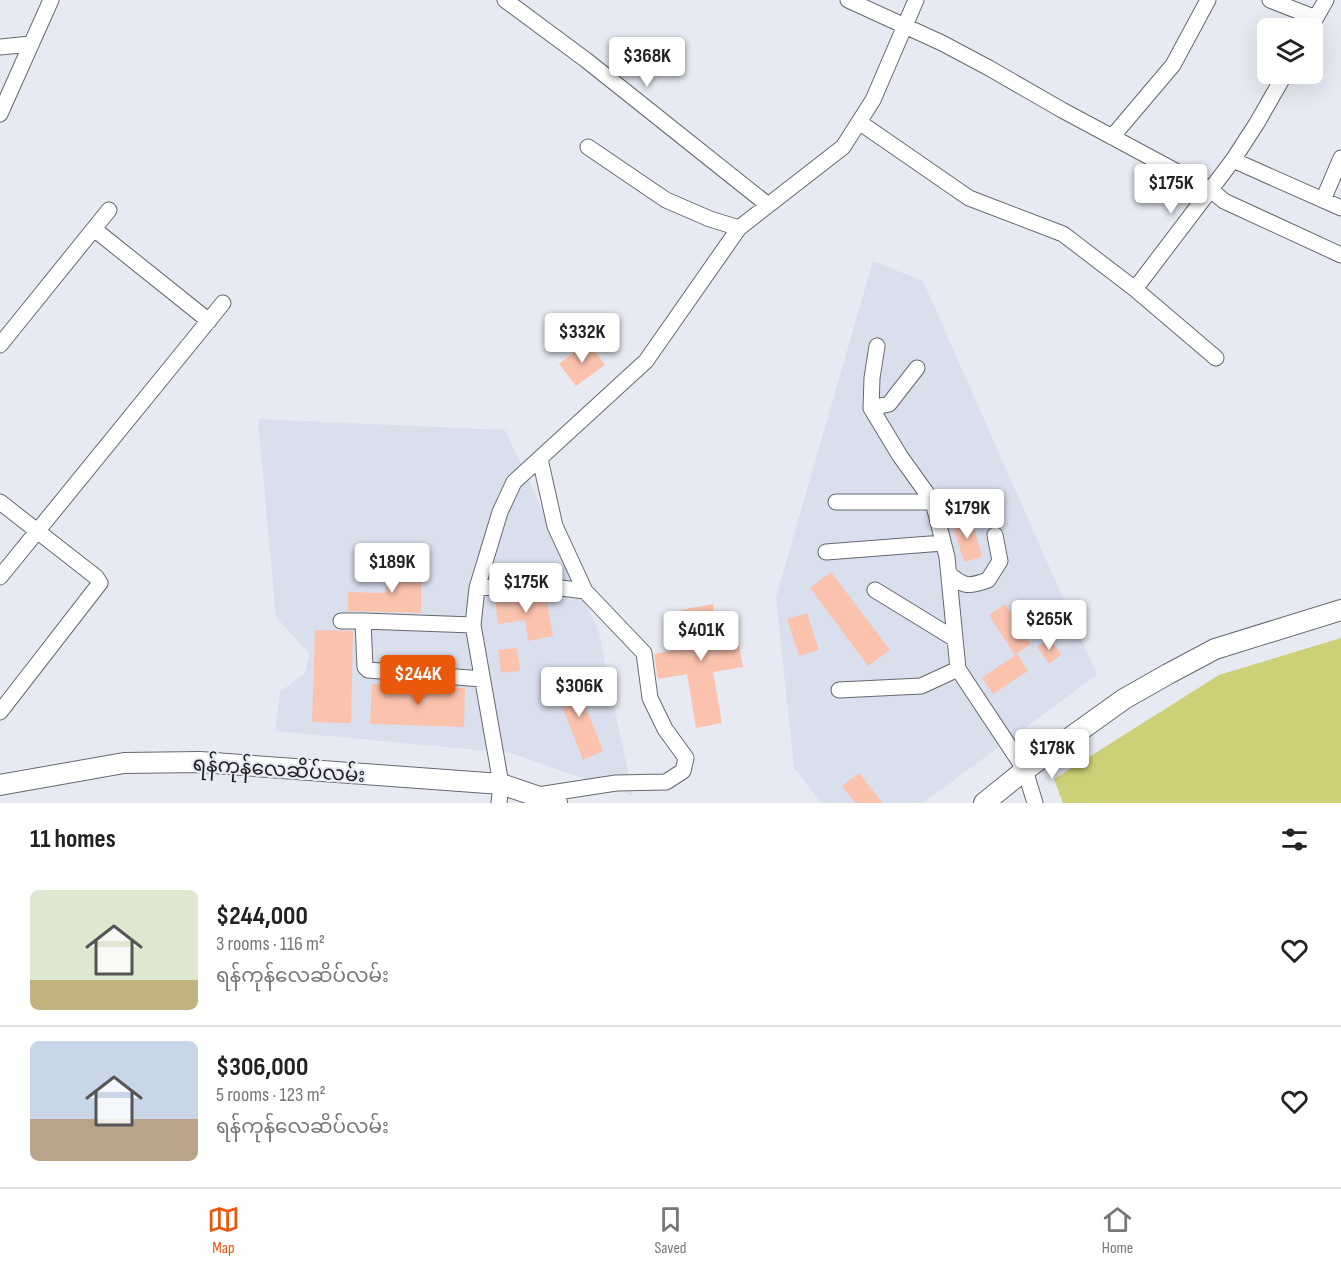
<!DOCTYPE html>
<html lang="en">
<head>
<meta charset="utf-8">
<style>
	:root { --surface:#fff; --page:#f2f2f2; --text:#222; --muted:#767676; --line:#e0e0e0; --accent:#ea580c }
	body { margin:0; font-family:"Sofia Sans Condensed","Noto Sans Myanmar",sans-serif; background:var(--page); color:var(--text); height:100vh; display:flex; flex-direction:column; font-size:22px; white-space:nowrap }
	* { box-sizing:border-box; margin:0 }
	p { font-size:20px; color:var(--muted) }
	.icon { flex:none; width:33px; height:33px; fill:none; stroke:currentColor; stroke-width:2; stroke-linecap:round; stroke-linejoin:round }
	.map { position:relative; height:803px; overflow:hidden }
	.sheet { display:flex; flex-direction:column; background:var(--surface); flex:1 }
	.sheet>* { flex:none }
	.fabs { position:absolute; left:1257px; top:18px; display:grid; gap:12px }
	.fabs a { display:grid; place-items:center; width:66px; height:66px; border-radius:9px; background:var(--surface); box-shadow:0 6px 24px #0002; font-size:30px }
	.price { position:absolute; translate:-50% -51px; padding:0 14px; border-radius:6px; background:#fff; color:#222; font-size:20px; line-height:39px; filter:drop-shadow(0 2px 3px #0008) }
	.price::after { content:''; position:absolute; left:50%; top:36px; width:18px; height:14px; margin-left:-9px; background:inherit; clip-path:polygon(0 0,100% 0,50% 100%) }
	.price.on { background:var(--accent); color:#fff }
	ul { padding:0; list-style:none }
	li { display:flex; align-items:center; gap:18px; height:150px; padding:0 30px }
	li+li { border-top:2px solid var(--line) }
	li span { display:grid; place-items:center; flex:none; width:168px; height:120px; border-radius:9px; color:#555 }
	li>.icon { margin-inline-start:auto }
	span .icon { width:72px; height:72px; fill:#fffc; stroke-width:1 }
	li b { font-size:26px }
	h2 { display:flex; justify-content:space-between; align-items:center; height:72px; padding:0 30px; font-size:26px }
	.dock { display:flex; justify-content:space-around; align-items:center; height:84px; border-top:2px solid var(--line); background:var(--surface); font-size:16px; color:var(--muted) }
	.dock a { display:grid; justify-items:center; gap:3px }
	.dock .on { color:var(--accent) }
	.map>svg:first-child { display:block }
	.built { fill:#dadfee }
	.green { fill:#ced077 }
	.building { fill:#fbc2ae }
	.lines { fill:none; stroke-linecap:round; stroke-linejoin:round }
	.minor-casing { stroke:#65686f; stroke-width:17 }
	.major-casing { stroke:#65686f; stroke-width:22 }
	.minor { stroke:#fff; stroke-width:15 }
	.major { stroke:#fff; stroke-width:20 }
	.labels { text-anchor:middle; stroke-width:4.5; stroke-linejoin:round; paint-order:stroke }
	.street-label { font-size:20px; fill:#1d1e21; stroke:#e7eaf2 }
</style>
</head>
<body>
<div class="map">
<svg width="1341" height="803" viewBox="0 0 1341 803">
	<rect width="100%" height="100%" fill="#e7eaf2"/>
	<path class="built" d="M 873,261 L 923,281 L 1097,675 L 923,803 L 821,803 L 794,768 L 776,597 Z
		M 258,419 L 505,430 L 598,629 L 633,796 L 511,753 L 275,731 L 280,692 L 305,673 L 309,654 L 276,617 Z"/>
	<path class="green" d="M 1341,638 L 1341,803 L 1063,803 L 1054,779 L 1219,675 Z"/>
	<path class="building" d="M 588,342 L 605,365 L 576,386 L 559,364 Z
		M 971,517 L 982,557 L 964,562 L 952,523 Z
		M 387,569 L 421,569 L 421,613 L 348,611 L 348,592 L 386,593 Z
		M 831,572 L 890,650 L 868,666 L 810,588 Z
		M 527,595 L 546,596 L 553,636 L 528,641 L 525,620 L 498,624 L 495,599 Z
		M 713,604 L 720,645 L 738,642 L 743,667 L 713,672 L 722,723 L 696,728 L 687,674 L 658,679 L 654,654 L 687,648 L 681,610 Z
		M 1005,604 L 1031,644 L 1015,655 L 989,615 Z
		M 807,613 L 819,650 L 799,656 L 787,619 Z
		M 315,630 L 353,631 L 351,723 L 312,722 Z
		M 1050,638 L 1061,655 L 1049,664 L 1037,647 Z
		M 517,648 L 520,671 L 501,673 L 498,650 Z
		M 1017,654 L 1028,671 L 993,694 L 982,678 Z
		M 574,677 L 603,751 L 583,760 L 554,685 Z
		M 372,684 L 465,688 L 464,727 L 370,724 Z
		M 859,773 L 883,803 L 855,803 L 842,786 Z"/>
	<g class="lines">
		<defs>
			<path id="minor" d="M 505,0 L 586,60 L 768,205
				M 848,0 L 942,43 L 989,68 L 1062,110 L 1211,190 L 1224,201 L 1341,255
				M 1270,0 L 1316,18
				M 1310,28 L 1326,0
				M 0,47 L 30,44
				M 1285,74 L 1257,123 L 1233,160 L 1341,208
				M 0,114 L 51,0
				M 859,122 L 969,198 L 1063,234 L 1135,289 L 1216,358
				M 1112,137 L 1173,65 L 1208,0
				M 588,147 L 666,200 L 710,219 L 739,228
				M 1323,200 L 1341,158
				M 94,229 L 209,321
				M 1135,289 L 1233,160
				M 0,345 L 109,210
				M 877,346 L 872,378 L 871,408 L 900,456 L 933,502 L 947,557 L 958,669 L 1025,770 L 1035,803
				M 871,408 L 889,404 L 917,368
				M 0,502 L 96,577 L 100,583 L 0,712
				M 836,502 L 933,502
				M 826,552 L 943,543
				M 949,574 C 964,587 969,587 988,580 L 1000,561 L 995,535
				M 0,577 L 223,303
				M 477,588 L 537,585 L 585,591
				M 875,590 L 955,639
				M 341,621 L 363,621
				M 473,625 L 363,621 L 365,667 L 368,670 L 482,679
				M 839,690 L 921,686 L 958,669
				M 538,795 L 616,783 L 666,782 L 683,771 L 686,758 L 665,729 L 650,698 L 644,653 L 585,591 L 555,526 L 540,459
				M 499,803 L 501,784 L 473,625 L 477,588 L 500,512 L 514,482 L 646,361 L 739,228 L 843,147 L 873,100 L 916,0"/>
			<path id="major" d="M 0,785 L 124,763 L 200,762 L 501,784 L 557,803
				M 984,803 L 1025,770 L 1124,699 L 1168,674 L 1215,649 L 1341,610"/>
		</defs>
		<use href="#minor" class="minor-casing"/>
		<use href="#major" class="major-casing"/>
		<use href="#minor" class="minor"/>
		<use href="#major" class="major"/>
	</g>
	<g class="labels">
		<g class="street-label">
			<text transform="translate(279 769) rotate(4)" y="7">ရန်ကုန်လေဆိပ်လမ်း</text>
		</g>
	</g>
</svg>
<div class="fabs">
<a><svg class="icon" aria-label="layers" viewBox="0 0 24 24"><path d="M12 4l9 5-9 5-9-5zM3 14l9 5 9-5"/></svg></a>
</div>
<b class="price" style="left:647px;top:88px">$368K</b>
<b class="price" style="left:1171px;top:215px">$175K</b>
<b class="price" style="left:582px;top:364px">$332K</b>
<b class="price" style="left:967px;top:540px">$179K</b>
<b class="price" style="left:392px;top:594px">$189K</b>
<b class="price" style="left:526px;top:614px">$175K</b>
<b class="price" style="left:1049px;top:651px">$265K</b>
<b class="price" style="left:701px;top:662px">$401K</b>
<b class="price on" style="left:418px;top:706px">$244K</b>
<b class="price" style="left:579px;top:718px">$306K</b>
<b class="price" style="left:1052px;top:780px">$178K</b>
</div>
<section class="sheet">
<h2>11 homes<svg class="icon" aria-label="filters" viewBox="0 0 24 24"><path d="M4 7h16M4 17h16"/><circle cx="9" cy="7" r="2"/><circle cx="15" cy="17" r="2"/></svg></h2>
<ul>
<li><span style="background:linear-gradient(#dfe7d0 75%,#c2b280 0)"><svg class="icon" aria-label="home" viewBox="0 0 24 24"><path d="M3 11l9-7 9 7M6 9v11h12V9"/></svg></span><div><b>$244,000</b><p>3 rooms · 116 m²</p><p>ရန်ကုန်လေဆိပ်လမ်း</p></div><svg class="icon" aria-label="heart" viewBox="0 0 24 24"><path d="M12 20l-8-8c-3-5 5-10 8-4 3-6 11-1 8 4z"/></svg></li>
<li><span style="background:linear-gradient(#c9d6e8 65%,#b9a48a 0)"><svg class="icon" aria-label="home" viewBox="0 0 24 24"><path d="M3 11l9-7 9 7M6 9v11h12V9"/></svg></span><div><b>$306,000</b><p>5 rooms · 123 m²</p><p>ရန်ကုန်လေဆိပ်လမ်း</p></div><svg class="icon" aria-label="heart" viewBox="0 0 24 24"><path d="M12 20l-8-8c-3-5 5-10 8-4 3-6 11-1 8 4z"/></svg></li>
</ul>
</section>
<nav class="dock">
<a class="on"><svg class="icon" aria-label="map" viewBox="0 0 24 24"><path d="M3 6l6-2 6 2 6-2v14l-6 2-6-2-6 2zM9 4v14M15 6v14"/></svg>Map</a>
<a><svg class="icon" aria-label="saved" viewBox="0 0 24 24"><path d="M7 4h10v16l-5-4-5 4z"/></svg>Saved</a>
<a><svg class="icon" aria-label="home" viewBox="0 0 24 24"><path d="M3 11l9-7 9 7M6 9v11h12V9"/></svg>Home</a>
</nav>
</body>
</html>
